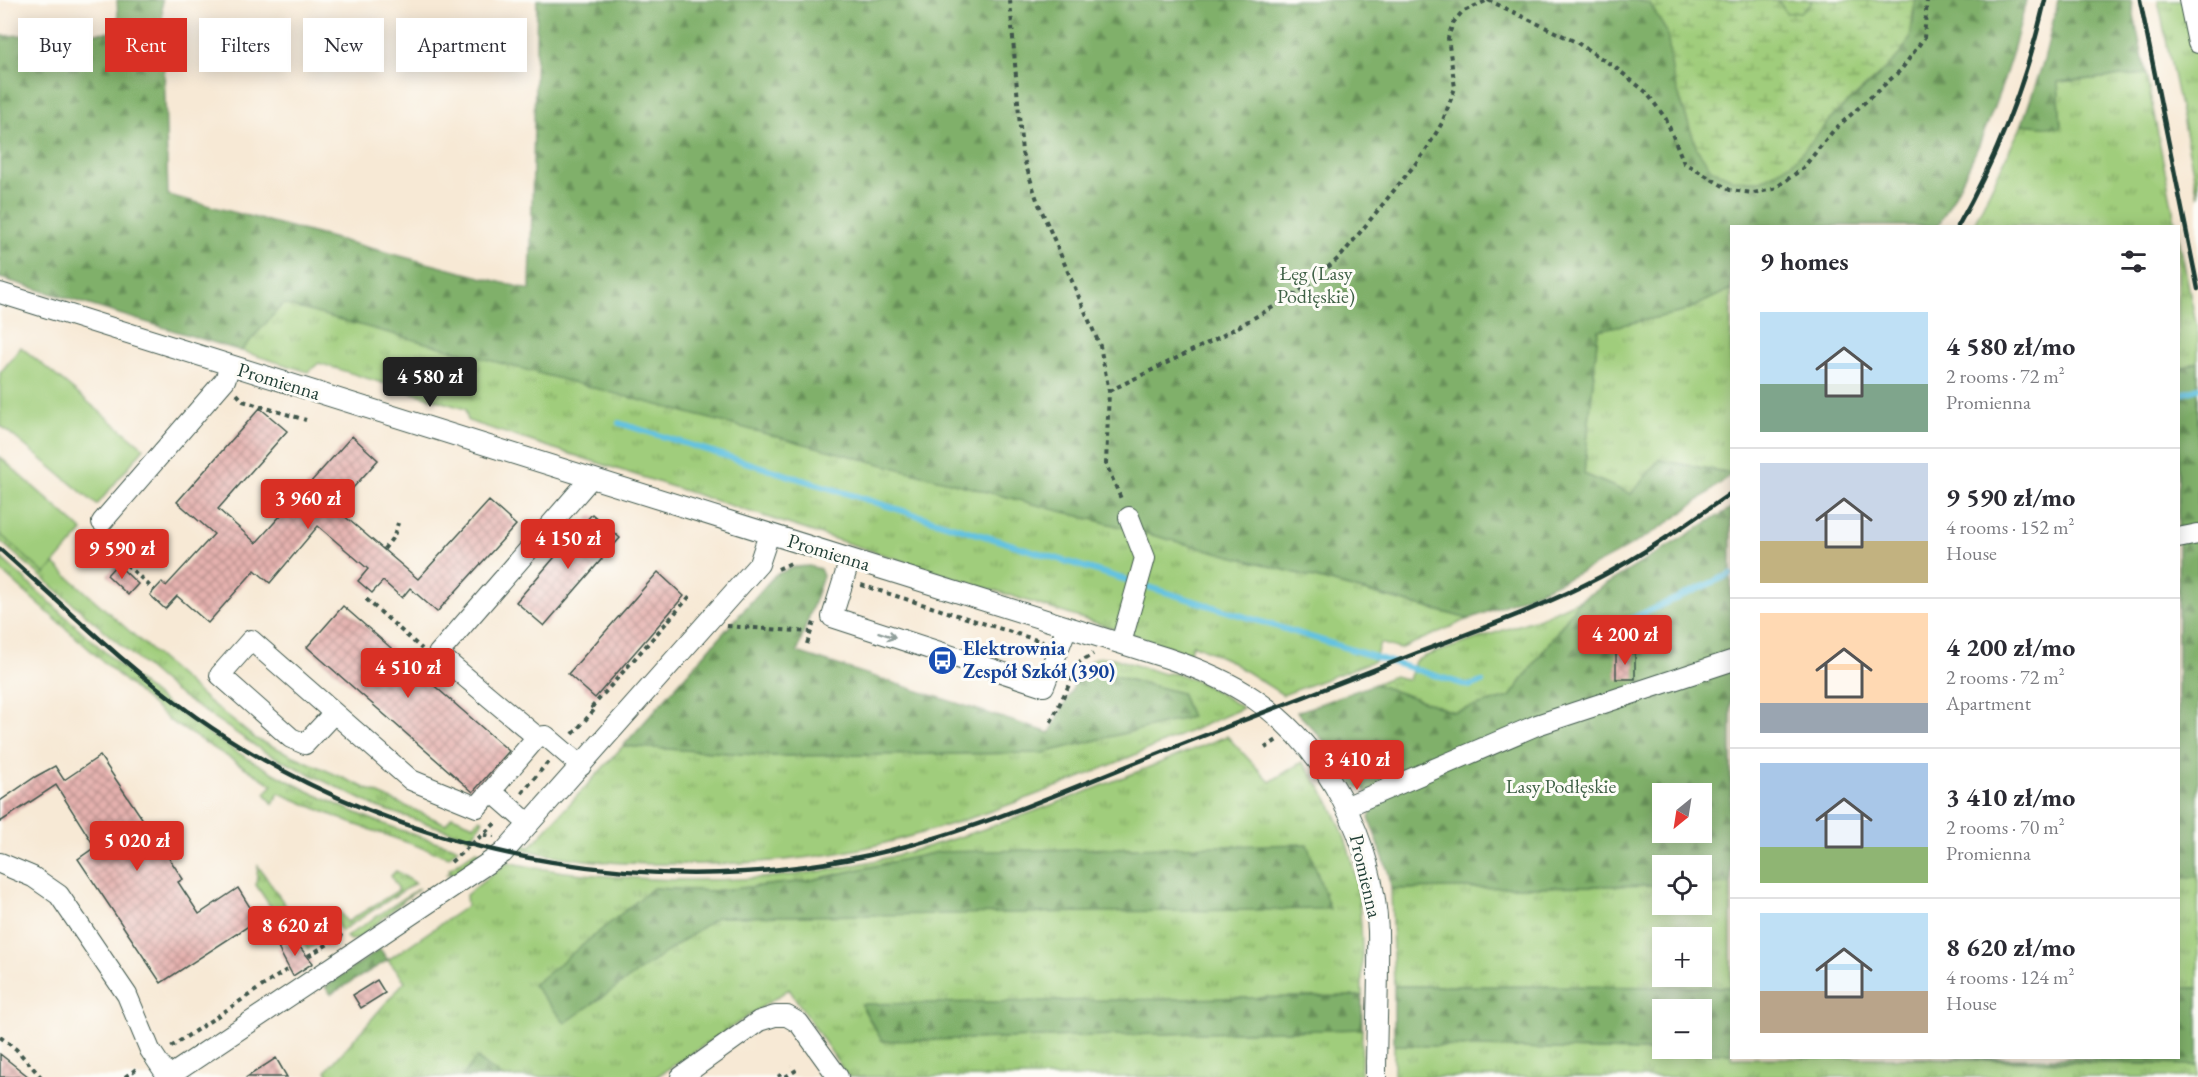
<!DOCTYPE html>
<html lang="en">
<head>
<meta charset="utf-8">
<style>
	:root { --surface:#fff; --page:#f7f7f7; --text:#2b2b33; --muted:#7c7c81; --line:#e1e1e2; --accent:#d93025 }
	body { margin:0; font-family:"EB Garamond",serif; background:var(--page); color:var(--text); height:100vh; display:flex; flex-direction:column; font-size:22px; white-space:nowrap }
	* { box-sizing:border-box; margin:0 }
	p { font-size:20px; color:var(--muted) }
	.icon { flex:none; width:33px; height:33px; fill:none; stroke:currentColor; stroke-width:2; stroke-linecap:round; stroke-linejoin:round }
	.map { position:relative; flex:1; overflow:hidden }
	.drawer { position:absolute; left:1730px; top:225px; width:450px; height:834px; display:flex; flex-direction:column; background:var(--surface); border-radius:0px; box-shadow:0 3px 15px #0003 }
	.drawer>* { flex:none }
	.banner { position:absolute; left:18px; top:18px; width:570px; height:54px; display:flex; gap:12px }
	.needle { width:39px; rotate:210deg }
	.controls { position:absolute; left:1652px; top:783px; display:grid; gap:12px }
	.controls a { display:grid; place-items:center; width:60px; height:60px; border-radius:0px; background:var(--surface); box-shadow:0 3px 15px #0003; font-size:30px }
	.price { position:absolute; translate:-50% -51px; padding:0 14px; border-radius:6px; background:var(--accent); color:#fff; font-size:20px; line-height:39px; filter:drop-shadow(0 2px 3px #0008) }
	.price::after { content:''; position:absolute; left:50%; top:36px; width:18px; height:14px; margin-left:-9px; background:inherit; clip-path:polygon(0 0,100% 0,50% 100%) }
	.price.selected { background:#222; color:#fff }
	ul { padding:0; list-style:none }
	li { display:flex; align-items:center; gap:18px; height:150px; padding:0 30px }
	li+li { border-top:2px solid var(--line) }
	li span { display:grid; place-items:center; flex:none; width:168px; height:120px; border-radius:0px; color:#555 }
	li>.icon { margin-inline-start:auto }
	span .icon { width:72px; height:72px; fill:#fffc; stroke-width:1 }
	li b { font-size:26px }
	h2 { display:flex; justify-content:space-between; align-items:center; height:72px; padding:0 30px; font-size:26px }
	.chip { padding:0 21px; border-radius:0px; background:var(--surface); box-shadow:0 3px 15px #0003; font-size:21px; line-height:54px }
	.chip.selected { background:var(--accent); color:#fff }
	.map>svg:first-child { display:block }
	.grass { fill:url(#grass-tufts); stroke:#608558; stroke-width:1.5; fill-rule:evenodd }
	.forest { fill:url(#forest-firs); stroke:#507650; stroke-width:1.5; fill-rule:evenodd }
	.wetland { fill:url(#wetland-marsh); stroke:#608558; stroke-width:1.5 }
	.green { fill:#a0cd7b; stroke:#608558; stroke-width:1.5 }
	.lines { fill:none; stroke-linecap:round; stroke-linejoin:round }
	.stream { stroke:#63c2e1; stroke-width:6 }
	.building { fill:url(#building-cross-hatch) }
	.minor-casing { stroke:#3f574c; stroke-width:22 }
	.path { stroke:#3f574c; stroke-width:4; stroke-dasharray:4.5 4.5; stroke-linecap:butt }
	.minor { stroke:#fff; stroke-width:20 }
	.rail { stroke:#1f3d34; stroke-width:4.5 }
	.oneway { stroke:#8f9e9a }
	.labels { text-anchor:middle; stroke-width:6; stroke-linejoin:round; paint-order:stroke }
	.park-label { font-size:20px; fill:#3f6146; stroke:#fdfcf7 }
	.street-label { font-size:20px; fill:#1f3d34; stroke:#fdfcf7 }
	.transit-label { font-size:20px; font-weight:bold; fill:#164399; stroke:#fdfcf7; text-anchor:start }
</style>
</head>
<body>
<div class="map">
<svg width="2198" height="1077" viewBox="0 0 2198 1077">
	<defs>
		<pattern id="grass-tufts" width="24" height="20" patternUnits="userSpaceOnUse" patternTransform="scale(1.5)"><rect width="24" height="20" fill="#a0cd7b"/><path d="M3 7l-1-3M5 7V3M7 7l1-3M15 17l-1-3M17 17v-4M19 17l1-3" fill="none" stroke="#82a866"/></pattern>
		<pattern id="forest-firs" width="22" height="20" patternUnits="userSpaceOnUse" patternTransform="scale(1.5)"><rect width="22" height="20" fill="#80b06b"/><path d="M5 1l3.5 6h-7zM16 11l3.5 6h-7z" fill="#689059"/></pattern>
		<pattern id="wetland-marsh" width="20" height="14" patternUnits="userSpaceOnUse" patternTransform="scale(1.5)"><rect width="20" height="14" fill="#a0cd7b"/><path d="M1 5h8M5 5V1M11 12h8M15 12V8" fill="none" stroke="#82a866"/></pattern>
		<pattern id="building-cross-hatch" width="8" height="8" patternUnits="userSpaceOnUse" patternTransform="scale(1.5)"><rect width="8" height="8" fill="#e5b1ae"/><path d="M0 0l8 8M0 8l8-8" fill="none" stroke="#b9918e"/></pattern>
	</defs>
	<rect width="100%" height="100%" fill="#fdfcf7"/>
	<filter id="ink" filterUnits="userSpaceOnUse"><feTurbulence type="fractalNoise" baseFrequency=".0167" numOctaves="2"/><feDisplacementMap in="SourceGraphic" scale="12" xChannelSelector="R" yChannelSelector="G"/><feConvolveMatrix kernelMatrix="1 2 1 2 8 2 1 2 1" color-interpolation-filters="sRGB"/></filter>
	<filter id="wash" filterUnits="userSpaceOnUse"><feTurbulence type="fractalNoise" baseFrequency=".008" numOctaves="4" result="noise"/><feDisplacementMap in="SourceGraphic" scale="24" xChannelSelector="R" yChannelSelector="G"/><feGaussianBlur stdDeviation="1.35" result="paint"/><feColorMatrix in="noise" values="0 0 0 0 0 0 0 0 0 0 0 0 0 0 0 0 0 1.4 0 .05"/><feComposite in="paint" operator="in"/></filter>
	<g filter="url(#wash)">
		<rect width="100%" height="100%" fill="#f7e9d5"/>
		<path class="grass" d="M 1778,0 L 1811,0 L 1812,4 L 1800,12 L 1786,13 Z
			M 2158,0 L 2198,0 L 2198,196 Z
			M 2146,74 L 2176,226 L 1973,226 L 2022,124 L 2061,127 L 2058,82 Z
			M 2178,234 L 2198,333 L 2198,428 L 2178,436 Z
			M 1731,289 L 1731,473 L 1659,460 L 1631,494 L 1584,474 L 1598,330 L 1683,312 Z
			M 283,303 C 677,413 1074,513 1469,619 L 1400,649 L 1380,643 L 1374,661 L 1283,695 L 1228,660 L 1193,644 L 1189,653 L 468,421 L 465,409 L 319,363 L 308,372 L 241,351 Z
			M 0,534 L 45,574 L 54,564 L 207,700 L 256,739 L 446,824 L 452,816 L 474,825 L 479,819 L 483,820 L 471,838 L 377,807 L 263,751 L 174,691 L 0,541 Z
			M 0,557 C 48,600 94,644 143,685 C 232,759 347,818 458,848 L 449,857 L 351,823 L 279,793 L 273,804 L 265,793 L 273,785 L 170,721 L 0,570 Z
			M 1580,600 L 1510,697 L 1454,712 L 1375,684 L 1394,676 L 1409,680 L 1415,661 L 1425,656 L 1540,618 Z
			M 1101,657 L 1113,658 L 1164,674 C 1183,668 1227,698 1243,708 C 1125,760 1003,814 877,845 C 811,861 733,865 665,864 C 617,864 567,861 520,848 L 523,845 L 530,847 L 623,746 L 774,756 L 1043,753 L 1191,717 L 1181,693 L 1083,668 L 1093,659 Z
			M 1227,736 L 1270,782 L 1302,762 C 1361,834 1363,908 1362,996 L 861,1005 L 882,1041 L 1362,1029 L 1361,1077 L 848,1077 L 789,989 L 656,1077 L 502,1077 L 477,1058 L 462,1077 L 330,1077 L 326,1071 L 405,981 L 388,960 L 467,906 L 466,895 L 508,862 C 545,871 583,874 620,877 C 709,884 804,879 890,857 C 1006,827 1116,780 1227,736 ZM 938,852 L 1330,908 L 717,917 L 653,888 L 712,891 L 807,881 Z
			M 476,851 L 486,854 L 461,873 L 447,874 L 451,871 L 449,869 Z
			M 258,866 L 300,926 L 289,934 L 256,885 Z
			M 396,871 L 415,883 L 341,931 L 335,921 L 339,911 L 347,922 L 399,890 L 391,876 Z
			M 2198,877 L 2198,988 L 2178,988 L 2178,878 Z
			M 1731,884 L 1731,987 L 1394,986 L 1391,889 L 1662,885 L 1662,904 L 1701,904 L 1701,885 ZM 1662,938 L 1701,938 L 1701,976 L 1662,976 Z
			M 419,888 L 358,939 L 350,940 L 346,937 Z
			M 318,929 L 325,938 L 308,949 L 301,939 Z
			M 1394,1045 L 1731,1053 L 1731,1058 L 1903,1058 L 2198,1065 L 2198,1077 L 1394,1077 Z"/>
		<path class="forest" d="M 117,0 L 162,0 L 168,195 L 530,290 L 537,0 L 1634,0 L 1650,3 L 1667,32 L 1673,77 L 1697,149 L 1711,169 L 1735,180 L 1761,181 L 1793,162 L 1836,113 L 1878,77 L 1913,23 L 1915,0 L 2026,0 C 2008,81 1979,154 1938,226 L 1731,226 L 1731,289 L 1683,312 L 1598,330 L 1584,474 L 1631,494 L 1659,460 L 1731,473 L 1731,475 C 1711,490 1692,506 1672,520 C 1609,563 1540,592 1469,619 C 1074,513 677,413 283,304 L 241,351 L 0,278 L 0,36 L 119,32 Z
			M 2058,0 L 2131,0 L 2146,74 L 2058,82 L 2061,128 L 2022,124 L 2044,60 Z
			M 2198,362 L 2198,877 L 2178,878 L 2178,369 Z
			M 1731,508 L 1731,884 L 1701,885 L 1701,866 L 1662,866 L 1662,885 L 1391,889 L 1389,874 L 1369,818 L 1374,805 L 1364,788 L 1354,786 L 1325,742 L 1297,712 L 1375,684 L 1453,712 L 1510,697 L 1580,600 ZM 1662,794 L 1701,794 L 1701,832 L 1662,832 Z
			M 809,566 L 820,569 L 823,576 L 797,652 L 1050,733 L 1083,668 L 1181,693 L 1191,717 L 1043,753 L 774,756 L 623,746 L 775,575 L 794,567 Z
			M 1307,844 L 1330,909 L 717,917 L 565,1023 L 533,985 L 653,888 L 712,891 L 807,881 L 938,852 Z
			M 380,949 L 388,960 L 331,994 L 325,987 Z
			M 1394,986 L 1731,987 L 1731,1053 L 1394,1045 ZM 1662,1010 L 1701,1010 L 1701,1048 L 1662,1048 Z
			M 2178,988 L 2198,988 L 2198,1065 L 1903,1058 L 2178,1058 Z
			M 1362,996 L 1362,1029 L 882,1041 L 861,1004 Z
			M 476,1058 L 502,1077 L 462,1077 Z"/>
		<path class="wetland" d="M 1634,0 L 1778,0 L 1786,13 L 1800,12 L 1811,4 L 1811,0 L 1915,0 L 1910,39 L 1896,59 L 1836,113 L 1793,162 L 1761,181 L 1735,180 L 1711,169 L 1697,149 L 1673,77 L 1667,32 L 1650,4 Z"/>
		<path class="green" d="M 21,347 L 144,448 L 97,505 L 0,425 L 0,373 Z
			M 0,457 L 83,531 L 45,574 L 0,534 Z"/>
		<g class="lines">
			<path class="stream" d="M 2178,395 L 2198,388
				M 619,423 L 1469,686 L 1482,682
				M 1604,631 L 1731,574"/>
		</g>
		<g id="blocks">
			<path class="building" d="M 260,408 L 287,431 L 218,509 L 256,543 L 352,436 L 378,460 L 335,508 L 418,579 L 489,501 L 516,525 L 437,612 L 410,588 L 402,598 L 383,581 L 372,593 L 358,581 L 368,569 L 318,526 L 270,583 L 255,570 L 208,623 L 177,596 L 165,609 L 150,595 L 162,582 L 166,586 L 214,534 L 177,502 Z
				M 592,514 L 620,538 L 544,626 L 516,602 Z
				M 117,564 L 138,584 L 128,595 L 107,575 Z
				M 658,572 L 684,596 L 595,698 L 568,674 Z
				M 343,606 L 509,751 L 473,792 L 307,647 Z
				M 1616,653 L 1635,653 L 1635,679 L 1616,679 Z
				M 100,756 L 183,879 L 178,882 L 199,914 L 238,888 L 258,920 L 161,983 L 78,859 L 95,847 L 56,785 L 0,822 L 0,801 L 35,777 L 55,766 L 64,780 Z
				M 293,939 L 313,963 L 293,976 L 278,948 Z
				M 377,980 L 385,993 L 361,1008 L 353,995 Z
				M 0,1054 L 29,1077 L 0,1077 Z
				M 276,1058 L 287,1077 L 247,1077 Z"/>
		</g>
	</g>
	<g filter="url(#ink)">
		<use href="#blocks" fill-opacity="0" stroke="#3f574c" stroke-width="1.5"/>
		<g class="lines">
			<defs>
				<path id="minor" d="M 2189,0 L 2198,43
					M 0,293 L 1167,658 C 1197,668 1227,680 1253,698 C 1328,749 1374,842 1378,931 C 1379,979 1376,1029 1376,1077
					M 102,522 L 225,380 L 230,366
					M 2178,538 L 2198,534
					M 850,559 L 832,617 L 1044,686 L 1067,627
					M 1121,643 L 1145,558 L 1129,517
					M 334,713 L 305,744 L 291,738 L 220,675 L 251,640 L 411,780 L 477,807 L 491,791 L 529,824
					M 581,766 L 546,736 L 537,737 L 438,654 L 591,478
					M 491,791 L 537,737
					M 1345,807 L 1537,725 L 1731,661
					M 0,863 L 33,877 L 59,895 L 127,995 L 150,1050 L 168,1077
					M 168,1077 L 503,853 L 759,564 L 769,534
					M 681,1077 L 759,1021 L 775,1016 L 787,1016 L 799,1023 L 838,1077"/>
			</defs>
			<use href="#minor" class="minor-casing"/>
			<path class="path" d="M 1010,0 L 1022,153 L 1037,200 L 1100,346 L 1109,391 L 1106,464 L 1122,501
				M 1488,0 L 1576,42 L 1616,68 L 1646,92 L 1666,119 L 1684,163 L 1730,190 L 1753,193 L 1774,189 L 1802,169 L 1834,130 L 1901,70 L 1924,38 L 1927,0
				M 1109,391 L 1220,337 L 1298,293 L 1341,256 L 1425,152 L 1442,123 L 1455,88 L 1448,38 L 1453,23 L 1462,12 L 1488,0
				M 237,394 L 243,401 L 306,420
				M 100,540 L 154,590
				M 384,549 L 394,536 L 398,523
				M 778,569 L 793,562
				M 861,585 L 1043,642
				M 366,599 L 422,649
				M 727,626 L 810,632
				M 807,644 L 814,622
				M 1051,722 L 1080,662 L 1093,654
				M 573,734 L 595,709 L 592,707 L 690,596
				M 1265,748 L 1277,740
				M 522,793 L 548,762
				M 484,835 L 494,836
				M 451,862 L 497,822
				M 308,956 L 343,935
				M 0,1037 L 16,1049 L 41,1077
				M 171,1047 L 288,969
				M 779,1074 L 780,1077
				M 125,1077 L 139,1067
				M 785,1077 L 795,1071 L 791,1066"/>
			<use href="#minor" class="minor"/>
			<path class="rail" d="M 2140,0 L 2198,289
				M 1958,226 C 1998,156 2027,79 2045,0
				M 0,549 C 64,606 126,667 196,717 C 408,866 686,914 935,838 C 1027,810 1114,770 1203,736 C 1274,708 1346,681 1417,653 C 1480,629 1543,607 1602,576 C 1648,552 1689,522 1731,493"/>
		</g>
		<defs><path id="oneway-shaft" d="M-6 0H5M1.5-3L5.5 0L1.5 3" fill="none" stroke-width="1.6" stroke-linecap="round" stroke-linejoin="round" transform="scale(1.5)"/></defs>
		<use class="oneway" href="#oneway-shaft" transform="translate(887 635) rotate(18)"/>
	</g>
	<defs>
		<symbol id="bus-disc" viewBox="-11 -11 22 22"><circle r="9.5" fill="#1a4fb4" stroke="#fdfcf7"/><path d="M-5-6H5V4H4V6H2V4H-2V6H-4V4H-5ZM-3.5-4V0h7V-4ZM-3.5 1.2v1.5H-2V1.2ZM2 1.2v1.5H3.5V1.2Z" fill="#fff"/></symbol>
	</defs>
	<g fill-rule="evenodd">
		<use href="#bus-disc" x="926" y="644" width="33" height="33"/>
	</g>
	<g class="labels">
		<g class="park-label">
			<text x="1316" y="280">Łęg (Lasy<tspan x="1316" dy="23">Podłęskie)</tspan></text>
			<text x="1561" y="793">Lasy Podłęskie</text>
		</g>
		<g class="street-label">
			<text transform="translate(279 381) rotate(17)" y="7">Promienna</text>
			<text transform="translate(829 552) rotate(17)" y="7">Promienna</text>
			<text transform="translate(1366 876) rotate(77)" y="7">Promienna</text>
		</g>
		<g class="transit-label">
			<text x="963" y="655">Elektrownia<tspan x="963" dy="23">Zespół Szkół (390)</tspan></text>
		</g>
	</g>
</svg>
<div class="controls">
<a><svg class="needle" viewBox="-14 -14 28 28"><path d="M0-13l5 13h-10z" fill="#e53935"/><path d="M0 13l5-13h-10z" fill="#7c7c81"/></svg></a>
<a><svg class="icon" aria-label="locate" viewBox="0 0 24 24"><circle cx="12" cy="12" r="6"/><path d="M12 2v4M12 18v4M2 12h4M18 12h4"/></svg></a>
<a>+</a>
<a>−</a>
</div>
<b class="price selected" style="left:430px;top:408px">4 580 zł</b>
<b class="price" style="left:308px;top:530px">3 960 zł</b>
<b class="price" style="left:568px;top:570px">4 150 zł</b>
<b class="price" style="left:122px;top:580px">9 590 zł</b>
<b class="price" style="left:1625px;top:666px">4 200 zł</b>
<b class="price" style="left:408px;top:699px">4 510 zł</b>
<b class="price" style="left:1357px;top:791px">3 410 zł</b>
<b class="price" style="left:137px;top:872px">5 020 zł</b>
<b class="price" style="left:295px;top:957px">8 620 zł</b>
<div class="banner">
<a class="chip">Buy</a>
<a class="chip selected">Rent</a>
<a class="chip">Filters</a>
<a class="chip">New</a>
<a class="chip">Apartment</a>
</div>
<section class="drawer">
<h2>9 homes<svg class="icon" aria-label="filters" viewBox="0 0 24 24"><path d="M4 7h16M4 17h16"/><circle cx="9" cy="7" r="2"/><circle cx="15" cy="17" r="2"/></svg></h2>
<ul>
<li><span style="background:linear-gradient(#bfe0f5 60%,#7fa58c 0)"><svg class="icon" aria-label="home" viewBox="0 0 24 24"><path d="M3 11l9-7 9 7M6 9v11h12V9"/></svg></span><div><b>4 580 zł/mo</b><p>2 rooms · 72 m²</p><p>Promienna</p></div></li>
<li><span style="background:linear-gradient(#c9d6e8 65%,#c2b280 0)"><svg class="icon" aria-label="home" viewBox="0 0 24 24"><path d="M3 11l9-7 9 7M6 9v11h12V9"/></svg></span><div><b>9 590 zł/mo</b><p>4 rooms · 152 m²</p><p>House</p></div></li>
<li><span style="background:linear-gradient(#ffd9b3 75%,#9aa5b1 0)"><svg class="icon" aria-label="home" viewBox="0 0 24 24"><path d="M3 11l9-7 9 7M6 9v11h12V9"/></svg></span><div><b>4 200 zł/mo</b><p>2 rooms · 72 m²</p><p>Apartment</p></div></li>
<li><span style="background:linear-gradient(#a9c7e8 70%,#8fb573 0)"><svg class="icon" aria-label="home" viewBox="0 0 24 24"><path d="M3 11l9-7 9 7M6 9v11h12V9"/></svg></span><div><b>3 410 zł/mo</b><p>2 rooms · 70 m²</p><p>Promienna</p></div></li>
<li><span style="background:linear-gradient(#bfe0f5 65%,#b9a48a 0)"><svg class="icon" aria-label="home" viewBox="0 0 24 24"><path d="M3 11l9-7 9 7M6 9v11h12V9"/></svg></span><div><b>8 620 zł/mo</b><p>4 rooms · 124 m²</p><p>House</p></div></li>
</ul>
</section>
</div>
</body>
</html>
